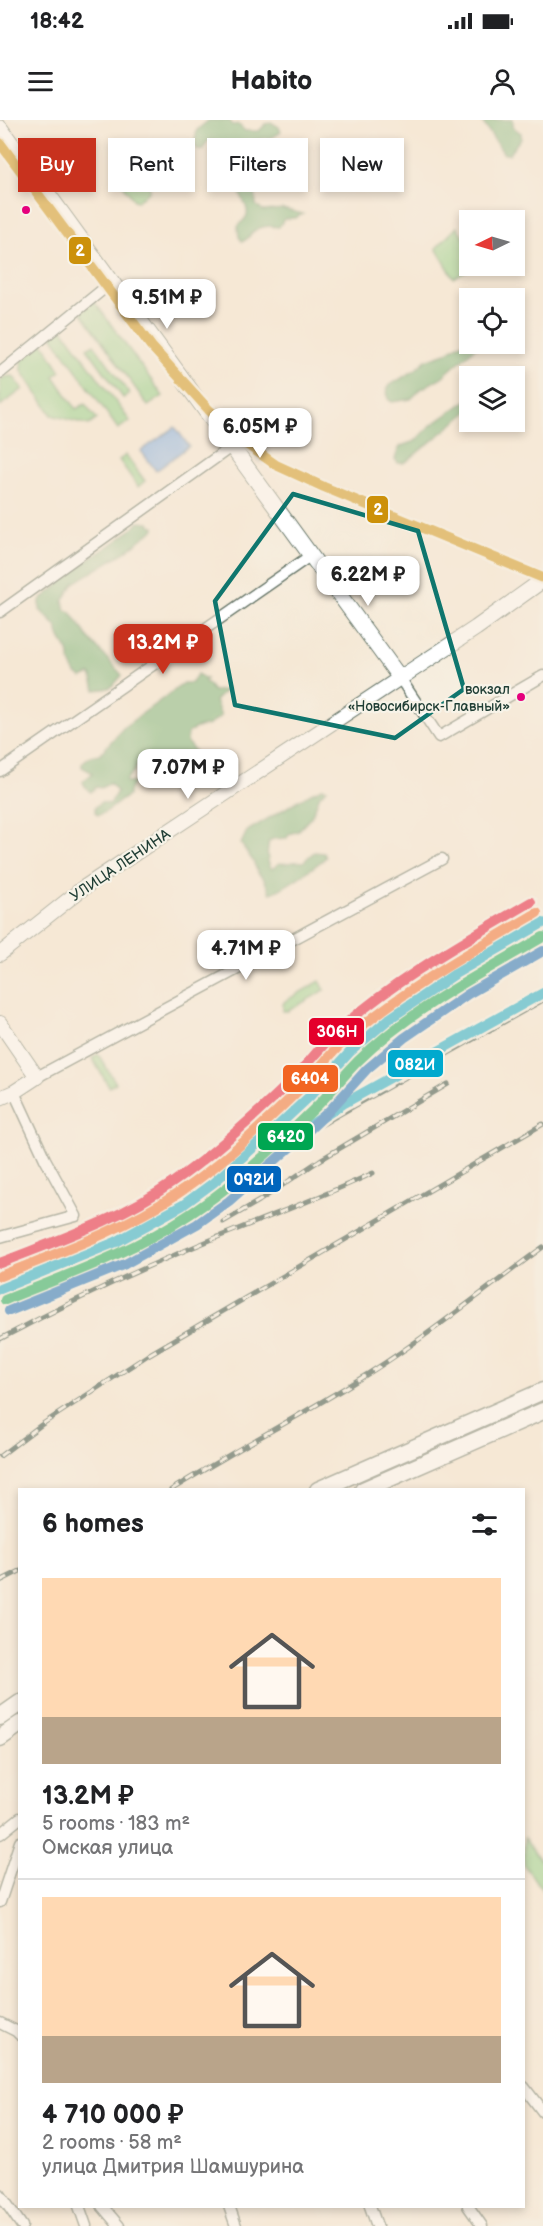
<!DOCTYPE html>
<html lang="en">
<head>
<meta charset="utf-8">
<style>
	:root { --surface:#fff; --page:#f6f6f6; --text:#202124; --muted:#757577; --line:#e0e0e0; --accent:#c8321e }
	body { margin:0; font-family:"Balsamiq Sans",sans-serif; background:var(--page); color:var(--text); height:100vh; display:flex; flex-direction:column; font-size:22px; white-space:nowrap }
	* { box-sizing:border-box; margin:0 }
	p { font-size:20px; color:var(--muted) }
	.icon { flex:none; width:33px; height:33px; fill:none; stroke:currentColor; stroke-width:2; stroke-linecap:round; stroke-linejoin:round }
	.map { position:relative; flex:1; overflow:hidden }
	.details { position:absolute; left:18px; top:1368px; width:507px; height:720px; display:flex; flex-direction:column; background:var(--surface); border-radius:0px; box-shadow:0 3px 9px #0003 }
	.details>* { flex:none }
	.top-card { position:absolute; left:18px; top:18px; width:507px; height:54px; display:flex; gap:12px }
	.needle { width:39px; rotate:265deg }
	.tools { position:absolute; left:459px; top:90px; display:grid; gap:12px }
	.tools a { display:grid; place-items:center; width:66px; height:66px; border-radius:0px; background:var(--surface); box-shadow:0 3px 9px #0003; font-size:30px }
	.price { position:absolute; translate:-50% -51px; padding:0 14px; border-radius:12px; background:#fff; color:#222; font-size:20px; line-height:39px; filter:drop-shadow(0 2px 3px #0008) }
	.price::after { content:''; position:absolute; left:50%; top:36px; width:18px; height:14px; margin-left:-9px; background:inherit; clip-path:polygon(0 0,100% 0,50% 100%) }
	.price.active { background:var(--accent); color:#fff }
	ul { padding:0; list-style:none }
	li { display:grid; align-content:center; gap:12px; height:318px; padding:0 24px }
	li+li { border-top:2px solid var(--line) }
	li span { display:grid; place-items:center; height:186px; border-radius:0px; color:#555 }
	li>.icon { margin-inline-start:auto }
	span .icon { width:108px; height:108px; fill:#fffc; stroke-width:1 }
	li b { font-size:26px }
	h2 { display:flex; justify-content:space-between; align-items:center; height:72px; padding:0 24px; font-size:26px }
	.pill { padding:0 21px; border-radius:0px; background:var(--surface); box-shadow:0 3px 9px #0003; font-size:21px; line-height:54px }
	.pill.active { background:var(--accent); color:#fff }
	.status { display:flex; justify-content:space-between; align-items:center; height:42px; padding:0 30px; background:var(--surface); direction:ltr }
	.status svg { height:16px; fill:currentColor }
	header { display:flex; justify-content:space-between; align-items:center; height:78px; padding:0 24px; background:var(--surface); font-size:27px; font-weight:700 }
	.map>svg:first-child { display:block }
	.green { fill:#8ed087; stroke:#56865e; stroke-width:1.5 }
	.forest { fill:#72b274; stroke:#487854; stroke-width:1.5 }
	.water { fill:#79abe5; stroke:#4c748c; stroke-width:1.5 }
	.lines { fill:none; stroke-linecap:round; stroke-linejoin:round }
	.minor-casing { stroke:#6a796c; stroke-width:13 }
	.tertiary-casing { stroke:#6a796c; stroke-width:16 }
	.secondary-casing { stroke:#6a796c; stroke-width:17 }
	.primary-casing { stroke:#6a796c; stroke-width:19 }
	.minor { stroke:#fff; stroke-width:10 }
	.tertiary { stroke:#fff; stroke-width:14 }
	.secondary { stroke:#fff; stroke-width:15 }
	.primary { stroke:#fff; stroke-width:16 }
	.rail-casing { stroke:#1f3d34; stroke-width:5 }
	.rail { stroke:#f7f3e8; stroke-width:3; stroke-dasharray:9; stroke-linecap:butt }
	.rail-1-casing { stroke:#f7f3e8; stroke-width:15 }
	.rail-2-casing { stroke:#f7f3e8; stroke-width:15 }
	.rail-3-casing { stroke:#f7f3e8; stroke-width:15 }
	.rail-4-casing { stroke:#f7f3e8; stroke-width:15 }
	.rail-5-casing { stroke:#f7f3e8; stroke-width:15 }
	.rail-1 { stroke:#00a9ce; stroke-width:10 }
	.rail-2 { stroke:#00a651; stroke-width:10 }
	.rail-3 { stroke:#f26522; stroke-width:10 }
	.rail-4 { stroke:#0065bd; stroke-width:10 }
	.rail-5 { stroke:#e4002b; stroke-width:10 }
	.metro-1-casing { stroke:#f7f3e8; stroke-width:15 }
	.metro-1 { stroke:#cc910a; stroke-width:10 }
	.marked { fill:none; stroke:#0f766e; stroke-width:4.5; stroke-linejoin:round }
	.bus-dot { fill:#e5007d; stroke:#f7f3e8; stroke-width:2 }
	.labels { text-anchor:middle; stroke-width:4.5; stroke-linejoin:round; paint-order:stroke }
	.bus-label { font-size:14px; fill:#1f3d34; stroke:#f7f3e8; text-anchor:end }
	.street-label { font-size:15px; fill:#1f3d34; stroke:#f7f3e8 }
	.line-badge { stroke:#f7f3e8; stroke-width:2 }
	.badge-label { font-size:16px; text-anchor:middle; font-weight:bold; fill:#fff }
</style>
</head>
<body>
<div class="status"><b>18:42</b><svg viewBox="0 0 49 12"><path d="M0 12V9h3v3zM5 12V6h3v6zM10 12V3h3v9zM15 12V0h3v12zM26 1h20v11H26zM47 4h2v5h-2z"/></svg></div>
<header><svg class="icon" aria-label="menu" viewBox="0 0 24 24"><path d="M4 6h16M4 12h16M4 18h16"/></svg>Habito<svg class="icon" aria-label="person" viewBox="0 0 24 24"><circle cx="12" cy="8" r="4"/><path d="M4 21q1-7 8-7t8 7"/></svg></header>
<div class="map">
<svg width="543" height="2106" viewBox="0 0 543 2106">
	<rect width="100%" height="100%" fill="#f7f3e8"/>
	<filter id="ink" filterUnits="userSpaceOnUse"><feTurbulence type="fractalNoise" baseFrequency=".0167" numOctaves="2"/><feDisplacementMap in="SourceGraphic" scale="12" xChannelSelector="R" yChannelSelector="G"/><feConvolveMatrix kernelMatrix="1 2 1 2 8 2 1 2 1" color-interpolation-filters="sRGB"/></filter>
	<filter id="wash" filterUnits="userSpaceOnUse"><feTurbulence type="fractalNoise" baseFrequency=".008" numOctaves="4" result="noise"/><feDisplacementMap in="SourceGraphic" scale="24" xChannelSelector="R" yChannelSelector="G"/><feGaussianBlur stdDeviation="1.35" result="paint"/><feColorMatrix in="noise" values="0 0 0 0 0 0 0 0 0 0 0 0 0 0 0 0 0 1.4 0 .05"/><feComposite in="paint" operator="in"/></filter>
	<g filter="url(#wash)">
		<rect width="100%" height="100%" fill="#f5e8d5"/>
		<path class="green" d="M 129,44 L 132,44 L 150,68 L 149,72 L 137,81 L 134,80 L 117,57 L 117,53 Z
			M 457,107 L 469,125 L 470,146 L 475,146 L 454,158 L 436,128 Z
			M 94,181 L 163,276 L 148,286 L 81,192 Z
			M 62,208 L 130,301 L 118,309 L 52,216 Z
			M 43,223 L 61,251 L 54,256 L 76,289 L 85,284 L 97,299 L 89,305 L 52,295 L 22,251 L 22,240 Z
			M 94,224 L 130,274 L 123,278 L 87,228 Z
			M 13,256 L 23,269 L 0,286 L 0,261 L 4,257 Z
			M 126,335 L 145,361 L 138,367 L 119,340 Z
			M 320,861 L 325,870 L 288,891 L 283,891 L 283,884 L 285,881 Z
			M 98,934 L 116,963 L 109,967 L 92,938 Z
			M 524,1718 L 540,1740 L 543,1739 L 543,1771 L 524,1745 Z"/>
		<path class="forest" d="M 209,0 L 229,0 L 233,5 L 238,4 L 245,11 L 259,11 L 266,4 L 271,2 L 279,7 L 281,12 C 270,21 265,16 254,21 L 253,25 L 250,59 L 255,67 L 256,85 L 263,91 L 283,89 L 303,94 L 295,98 L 284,99 L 279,107 C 270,106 261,105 253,112 C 248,116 249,120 242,121 L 239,117 L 238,107 C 240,102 245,101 247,95 C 250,83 231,71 241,52 L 235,38 L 239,24 L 216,23 L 211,20 L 207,22 L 202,30 L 197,29 L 194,25 L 197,10 Z
			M 481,0 L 513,0 L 513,7 L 521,13 L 521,18 L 509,34 L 504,34 Z
			M 469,218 L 470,224 L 484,224 L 475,228 L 442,257 L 421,269 L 411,279 L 392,282 L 388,279 L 387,269 L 390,265 L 415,250 L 426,240 L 446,233 Z
			M 469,279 L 469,291 L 407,341 L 403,343 L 398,343 L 395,339 L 398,330 L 401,326 L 415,321 L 430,306 Z
			M 139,402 L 149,403 L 155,407 L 155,409 L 125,432 L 74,463 L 63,481 L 66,490 L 71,492 L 90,520 L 122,555 C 112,568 111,569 95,570 L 91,554 L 82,558 L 76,554 L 71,545 L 68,531 L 60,518 L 56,506 L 40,490 L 40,480 C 57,468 70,452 87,441 C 105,428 124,418 139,402 Z
			M 197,554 L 206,559 L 204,560 L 213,571 L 226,570 L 215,581 L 221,596 L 209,605 L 196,608 L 188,613 L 187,622 L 195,632 C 190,636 183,637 180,642 L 174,639 L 169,640 L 166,649 L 155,651 L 151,659 L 147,657 L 142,651 L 143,645 L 147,642 L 145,637 L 141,638 L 135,650 L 126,660 L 126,662 L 134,663 L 130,669 L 128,676 C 117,681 111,692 98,695 L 95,692 L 95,687 L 101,682 L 110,684 L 117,671 L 110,663 L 101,668 L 96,667 L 91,672 C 87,670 83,664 83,661 L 93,653 L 82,647 L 82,643 L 90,636 L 100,634 L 124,607 L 184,563 L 192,563 Z
			M 322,668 L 327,669 L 320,675 L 311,697 L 298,711 L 289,714 L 287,718 L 273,719 L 269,721 C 267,730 266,742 272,749 L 279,743 C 288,745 294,740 303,742 L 314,732 L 324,733 L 326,737 C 319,744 278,773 270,773 L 264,759 L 258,753 L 253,741 L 241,724 L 247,711 L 311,673 Z"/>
		<path class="water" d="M 175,307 L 189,326 L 156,351 L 141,331 Z"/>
	</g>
	<g filter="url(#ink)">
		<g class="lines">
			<defs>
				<path id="minor" d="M 0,253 L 112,162
					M 0,492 L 231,327
					M 400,558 L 439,617 L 543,556
					M 0,651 L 310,436
					M 37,957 L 442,739
					M 0,1117 L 76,1096 L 45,1039 L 14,972
					M 0,1714 L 20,1698
					M 0,1782 L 20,1722
					M 0,1903 L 16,1911 L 20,1915
					M 524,1967 L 543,1992
					M 0,2074 L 22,2106
					M 79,2086 L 86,2106
					M 102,2086 L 119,2106
					M 229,2086 L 236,2106
					M 370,2086 L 377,2106
					M 468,2086 L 482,2106"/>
				<path id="tertiary" d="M 0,834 L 83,768 L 400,558
					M 0,903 L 37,957 L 14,972 L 0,978"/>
				<path id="secondary" d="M 0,8 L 400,558 L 476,508 L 543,460"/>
				<path id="primary" d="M 318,1370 L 543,1271
					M 363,1370 L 543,1291
					M 0,1597 L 20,1583
					M 0,1618 L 20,1604"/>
			</defs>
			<use href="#minor" class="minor-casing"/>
			<use href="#tertiary" class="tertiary-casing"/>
			<use href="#secondary" class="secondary-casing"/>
			<use href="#primary" class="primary-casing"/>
			<use href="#minor" class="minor"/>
			<use href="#tertiary" class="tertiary"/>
			<use href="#secondary" class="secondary"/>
			<use href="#primary" class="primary"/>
			<defs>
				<path id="rail" d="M 227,1059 L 279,1031 L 331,999 L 543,880
					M 223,1102 L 259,1081 L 320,1040 L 448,964
					M 0,1219 C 77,1178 156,1141 238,1109 C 283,1091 329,1074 373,1053
					M 0,1336 L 41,1305 L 148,1235 L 543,1004
					M 171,1370 C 231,1332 293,1300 353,1263 C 420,1223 480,1173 543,1127
					M 0,1461 L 20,1451"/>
			</defs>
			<use href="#rail" class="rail-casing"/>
			<use href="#rail" class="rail"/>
			<defs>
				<path id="rail-1" d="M 290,1018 L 343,984 L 543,873
					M 0,1169 L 116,1122 L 183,1085 L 213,1063 L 280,1004 L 311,975 L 350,932 L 389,899 L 455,854 L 543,803"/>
				<path id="rail-2" d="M 5,1180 C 67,1155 133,1132 190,1094 C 235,1065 280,1022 318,985 C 332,971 344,955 358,941 C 411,889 480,854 543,817"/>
				<path id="rail-3" d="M 0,1156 C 60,1132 123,1110 177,1074 C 219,1047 265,1003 301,968 C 316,953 329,935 344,921 C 403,870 470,832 537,793"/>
				<path id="rail-4" d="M 9,1191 L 125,1144 L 197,1104 L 229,1081 L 296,1022 L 329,991 L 367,949 L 404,918 L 468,874 L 543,831"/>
				<path id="rail-5" d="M 0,1143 C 58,1120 121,1099 172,1063 C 215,1033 255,996 292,960 C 307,945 320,927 335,913 C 394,860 463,822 531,782"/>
			</defs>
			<use href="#rail-1" class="rail-1-casing"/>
			<use href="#rail-2" class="rail-2-casing"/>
			<use href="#rail-3" class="rail-3-casing"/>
			<use href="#rail-4" class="rail-4-casing"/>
			<use href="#rail-5" class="rail-5-casing"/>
			<use href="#rail-1" class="rail-1"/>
			<use href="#rail-2" class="rail-2"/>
			<use href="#rail-3" class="rail-3"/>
			<use href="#rail-4" class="rail-4"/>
			<use href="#rail-5" class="rail-5"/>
			<defs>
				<path id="metro-1" d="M 0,23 L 151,226 L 209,290 L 245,323 L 276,345 L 324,367 L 543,458"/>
			</defs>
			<use href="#metro-1" class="metro-1-casing"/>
			<use href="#metro-1" class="metro-1"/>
		</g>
	</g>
	<path d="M0 0H543V2106H0ZM 293,374 L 418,411 L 464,569 L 395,618 L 235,585 L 215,481 Z" fill="#f5e8d5" fill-opacity=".55" fill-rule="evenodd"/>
	<path class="marked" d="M 293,374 L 418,411 L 464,569 L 395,618 L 235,585 L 215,481 Z"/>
	<g class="bus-dot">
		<circle cx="26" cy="90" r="5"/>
		<circle cx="521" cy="577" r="5"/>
	</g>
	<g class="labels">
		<g class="bus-label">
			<text x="510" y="574">вокзал<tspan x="510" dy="17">«Новосибирск-Главный»</tspan></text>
		</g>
		<g class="street-label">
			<text transform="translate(120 745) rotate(-34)" y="5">УЛИЦА ЛЕНИНА</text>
		</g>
	</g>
	<g class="line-badge">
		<rect x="68" y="116" width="24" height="29" rx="6" fill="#cc910a"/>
		<rect x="366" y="375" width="23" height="29" rx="6" fill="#cc910a"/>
		<rect x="308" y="897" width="57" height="29" rx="6" fill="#e4002b"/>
		<rect x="387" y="929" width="57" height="29" rx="6" fill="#00a9ce"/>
		<rect x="282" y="944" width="57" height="29" rx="6" fill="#f26522"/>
		<rect x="257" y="1002" width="57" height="29" rx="6" fill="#00a651"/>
		<rect x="226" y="1045" width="56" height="28" rx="6" fill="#0065bd"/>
	</g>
	<g class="badge-label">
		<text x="80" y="136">2</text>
		<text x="378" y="395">2</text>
		<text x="337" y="917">306Н</text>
		<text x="415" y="950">082И</text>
		<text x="310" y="964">6404</text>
		<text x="286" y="1022">6420</text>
		<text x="254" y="1065">092И</text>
	</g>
</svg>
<div class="tools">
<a><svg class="needle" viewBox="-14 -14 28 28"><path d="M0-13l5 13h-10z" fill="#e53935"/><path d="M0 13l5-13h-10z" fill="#757577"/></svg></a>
<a><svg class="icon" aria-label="locate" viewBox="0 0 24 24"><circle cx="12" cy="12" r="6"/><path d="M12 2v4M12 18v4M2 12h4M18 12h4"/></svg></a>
<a><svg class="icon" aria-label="layers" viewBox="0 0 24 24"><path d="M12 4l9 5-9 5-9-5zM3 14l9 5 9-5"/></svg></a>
</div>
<b class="price" style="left:167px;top:210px">9.51M ₽</b>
<b class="price" style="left:260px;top:339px">6.05M ₽</b>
<b class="price" style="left:368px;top:487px">6.22M ₽</b>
<b class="price active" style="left:163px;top:555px">13.2M ₽</b>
<b class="price" style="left:188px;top:680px">7.07M ₽</b>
<b class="price" style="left:246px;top:861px">4.71M ₽</b>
<div class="top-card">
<a class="pill active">Buy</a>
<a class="pill">Rent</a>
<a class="pill">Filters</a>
<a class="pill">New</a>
</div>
<section class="details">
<h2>6 homes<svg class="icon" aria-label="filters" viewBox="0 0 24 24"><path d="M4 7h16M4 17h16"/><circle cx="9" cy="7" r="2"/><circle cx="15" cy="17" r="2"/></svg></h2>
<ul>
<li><span style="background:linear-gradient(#ffd9b3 75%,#b9a48a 0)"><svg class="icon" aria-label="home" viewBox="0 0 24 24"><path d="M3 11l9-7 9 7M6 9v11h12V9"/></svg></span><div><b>13.2M ₽</b><p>5 rooms · 183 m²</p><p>Омская улица</p></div></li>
<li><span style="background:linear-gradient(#ffd9b3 75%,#b9a48a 0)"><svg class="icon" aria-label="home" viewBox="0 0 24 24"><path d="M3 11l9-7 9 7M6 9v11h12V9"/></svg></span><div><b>4 710 000 ₽</b><p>2 rooms · 58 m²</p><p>улица Дмитрия Шамшурина</p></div></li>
</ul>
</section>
</div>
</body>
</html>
